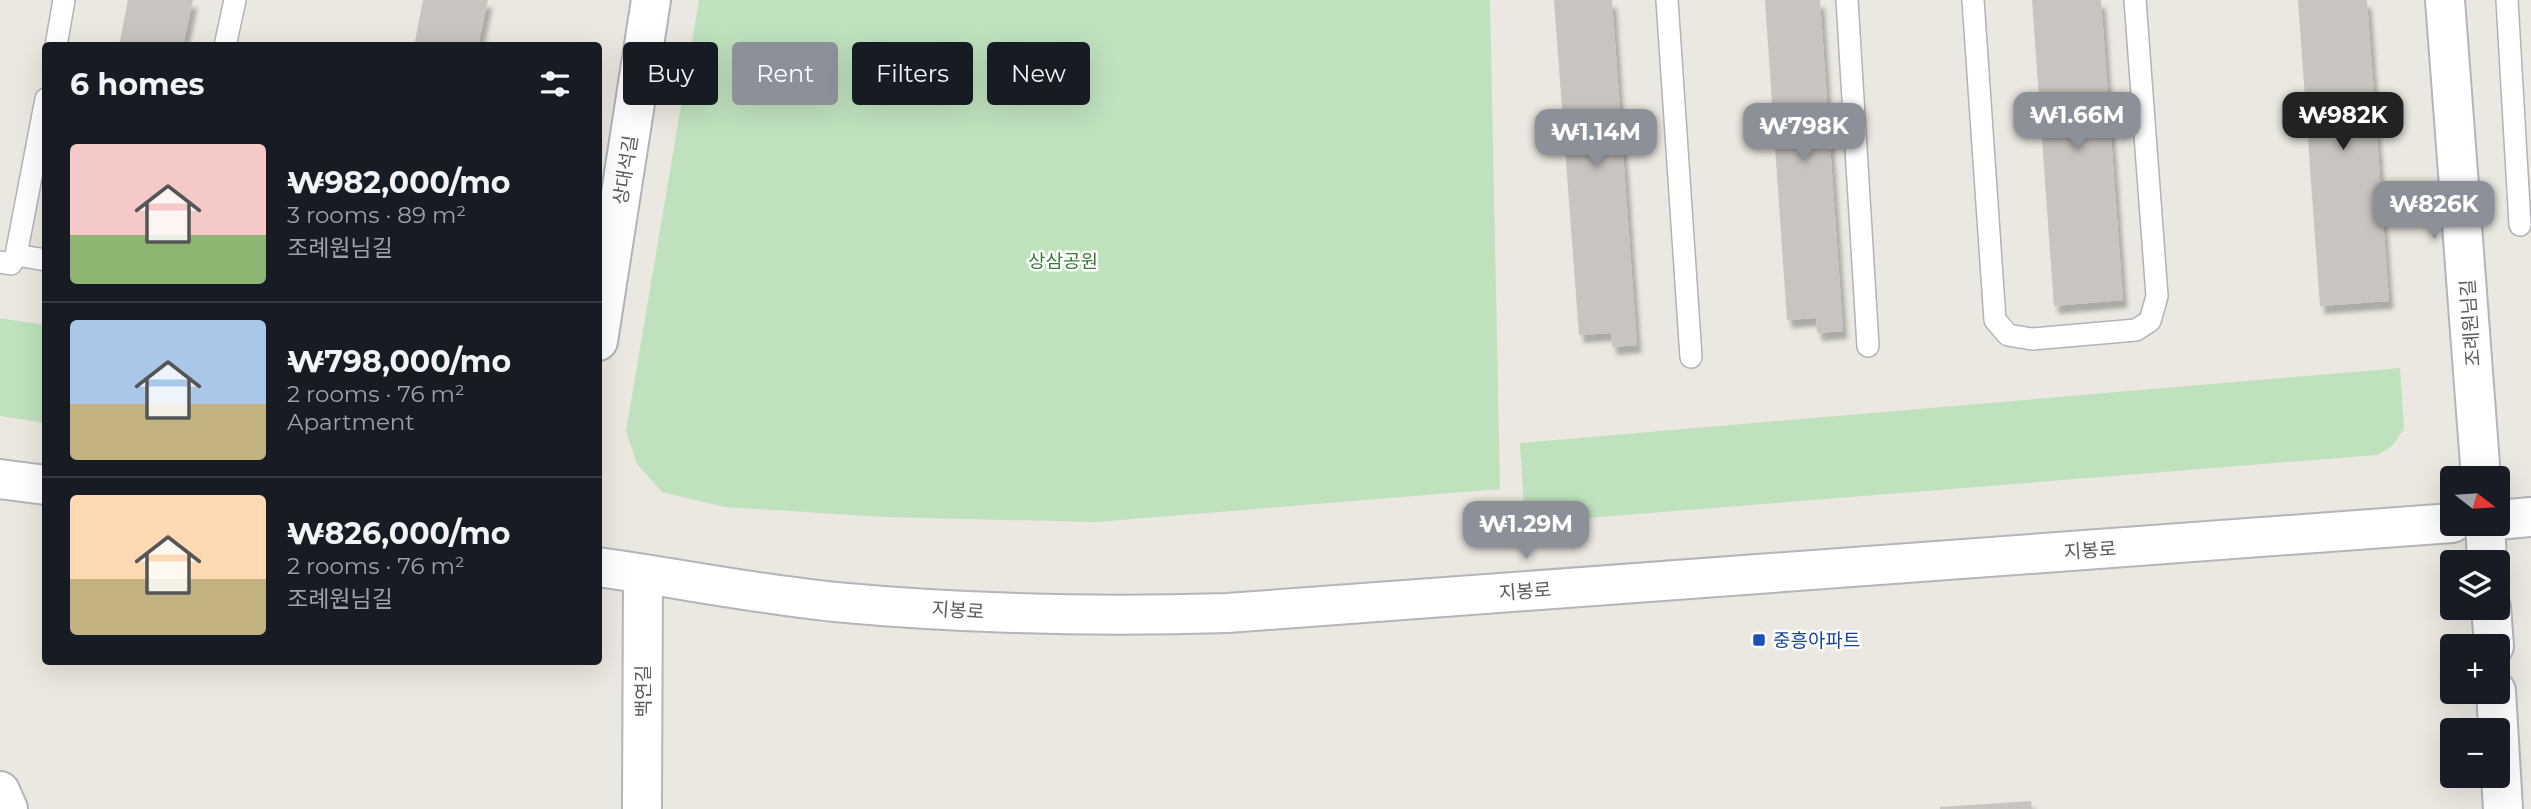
<!DOCTYPE html>
<html lang="en">
<head>
<meta charset="utf-8">
<style>
	:root { --surface:#171b24; --page:#242831; --text:#f1f3f6; --muted:#9ea1a6; --line:#363941; --accent:#8c9099 }
	body { margin:0; font-family:Montserrat,"Noto Sans KR",sans-serif; background:var(--page); color:var(--text); height:100vh; display:flex; flex-direction:column; font-size:26px; white-space:nowrap }
	* { box-sizing:border-box; margin:0 }
	p { font-size:23px; color:var(--muted) }
	.icon { flex:none; width:38px; height:38px; fill:none; stroke:currentColor; stroke-width:2; stroke-linecap:round; stroke-linejoin:round }
	.map { position:relative; flex:1; overflow:hidden }
	.drawer { position:absolute; left:42px; top:42px; width:560px; height:623px; display:flex; flex-direction:column; background:var(--surface); border-radius:7px; box-shadow:0 7px 28px #0002 }
	.drawer>* { flex:none }
	.hud { position:absolute; left:623px; top:42px; width:665px; height:63px; display:flex; gap:14px }
	.needle { width:46px; rotate:107deg }
	.buttons { position:absolute; left:2440px; top:466px; display:grid; gap:14px }
	.buttons a { display:grid; place-items:center; width:70px; height:70px; border-radius:7px; background:var(--surface); box-shadow:0 7px 28px #0002; font-size:35px }
	.price { position:absolute; translate:-50% -60px; padding:0 16px; border-radius:14px; background:var(--accent); color:#fff; font-size:23px; line-height:46px; filter:drop-shadow(0 2px 4px #0008) }
	.price::after { content:''; position:absolute; left:50%; top:42px; width:21px; height:16px; margin-left:-10px; background:inherit; clip-path:polygon(0 0,100% 0,50% 100%) }
	.price.selected { background:#222; color:#fff }
	ul { padding:0; list-style:none }
	li { display:flex; align-items:center; gap:21px; height:175px; padding:0 28px }
	li+li { border-top:2px solid var(--line) }
	li span { display:grid; place-items:center; flex:none; width:196px; height:140px; border-radius:7px; color:#555 }
	li>.icon { margin-inline-start:auto }
	span .icon { width:84px; height:84px; fill:#fffc; stroke-width:1 }
	li b { font-size:30px }
	h2 { display:flex; justify-content:space-between; align-items:center; height:84px; padding:0 28px; font-size:30px }
	.pill { padding:0 24px; border-radius:7px; background:var(--surface); box-shadow:0 7px 28px #0002; font-size:24px; line-height:63px }
	.pill.selected { background:var(--accent); color:#fff }
	.map>svg:first-child { display:block }
	.green { fill:#bfe1be }
	.building { fill:#c8c4bf; filter:url(#shadow) }
	.lines { fill:none; stroke-linecap:round; stroke-linejoin:round }
	.lane-casing { stroke:#b1b3b7; stroke-width:24 }
	.street-casing { stroke:#b1b3b7; stroke-width:42 }
	.secondary-casing { stroke:#b2b5ba; stroke-width:42 }
	.lane { stroke:#fff; stroke-width:21 }
	.street { stroke:#fff; stroke-width:38 }
	.secondary { stroke:#fff; stroke-width:38 }
	.transit-dot { fill:#1a4fb4; stroke:#fff; stroke-width:2.5 }
	.labels { text-anchor:middle; stroke-width:5; stroke-linejoin:round; paint-order:stroke }
	.street-label { font-size:19px; fill:#595c60; stroke:#fff }
	.park-label { font-size:19px; fill:#3a7d3b; stroke:#fff }
	.transit-label { font-size:19px; fill:#164399; stroke:#fff; text-anchor:start }
</style>
</head>
<body>
<div class="map">
<svg width="2531" height="809" viewBox="0 0 2531 809">
	<defs>
		<filter id="shadow"><feDropShadow dx="4.5" dy="8" stdDeviation="2" flood-color="#0004"/></filter>
	</defs>
	<rect width="100%" height="100%" fill="#eae8e0"/>
	<path class="green" d="M 699,0 L 1490,0 L 1500,489 L 1096,522 L 884,517 L 725,507 L 662,492 L 637,464 L 626,431 Z
		M 0,318 L 45,325 L 45,423 L 0,416 Z
		M 2400,368 L 2404,429 L 2392,446 L 2377,455 L 1525,523 L 1520,443 Z"/>
	<path class="building" d="M 128,0 L 193,0 L 183,46 L 119,46 Z
		M 423,0 L 488,0 L 478,46 L 414,46 Z
		M 1554,0 L 1612,0 L 1637,345 L 1612,347 L 1611,333 L 1579,335 Z
		M 1765,0 L 1820,0 L 1843,331 L 1817,333 L 1816,318 L 1787,320 Z
		M 2032,0 L 2101,0 L 2123,300 L 2054,306 Z
		M 2298,0 L 2367,0 L 2389,301 L 2320,306 Z
		M 2031,801 L 2032,809 L 1940,809 L 1940,807 Z"/>
	<g class="lines">
		<defs>
			<path id="lane" d="M 1667,0 L 1691,357
				M 1847,0 L 1868,346
				M 1973,0 L 1995,320 L 2008,335 L 2032,339 L 2136,330 L 2150,321 L 2157,296 L 2135,0
				M 2507,0 L 2520,225
				M 56,46 L 64,0
				M 225,46 L 235,0
				M 16,255 L 46,99
				M 0,262 L 11,264 L 16,255 L 46,260"/>
			<path id="street" d="M 598,341 L 651,0
				M 0,791 L 8,809"/>
			<path id="secondary" d="M 2445,0 L 2481,478
				M 0,479 L 46,485
				M 2497,520 L 2531,517
				M 2485,523 L 2487,562
				M 598,567 C 677,578 756,594 835,602 C 965,614 1096,617 1227,613 L 2452,523
				M 2491,607 L 2494,646
				M 2496,691 L 2503,809
				M 642,809 L 643,574"/>
		</defs>
		<use href="#lane" class="lane-casing"/>
		<use href="#street" class="street-casing"/>
		<use href="#secondary" class="secondary-casing"/>
		<use href="#lane" class="lane"/>
		<use href="#street" class="street"/>
		<use href="#secondary" class="secondary"/>
	</g>
	<rect class="transit-dot" x="1752" y="633" width="14" height="14" rx="3.5"/>
	<g class="labels">
		<g class="street-label">
			<text transform="translate(625 170) rotate(-81)" y="7">상대석길</text>
			<text transform="translate(2470 323) rotate(-94)" y="7">조례원님길</text>
			<text transform="translate(2090 550) rotate(-4)" y="7">지봉로</text>
			<text transform="translate(1525 591) rotate(-4)" y="7">지봉로</text>
			<text transform="translate(958 610) rotate(4)" y="7">지봉로</text>
			<text transform="translate(643 691) rotate(-90)" y="7">백연길</text>
		</g>
		<g class="park-label">
			<text x="1063" y="268">상삼공원</text>
		</g>
		<g class="transit-label">
			<text x="1773" y="647">중흥아파트</text>
		</g>
	</g>
</svg>
<div class="buttons">
<a><svg class="needle" viewBox="-14 -14 28 28"><path d="M0-13l5 13h-10z" fill="#e53935"/><path d="M0 13l5-13h-10z" fill="#9ea1a6"/></svg></a>
<a><svg class="icon" aria-label="layers" viewBox="0 0 24 24"><path d="M12 4l9 5-9 5-9-5zM3 14l9 5 9-5"/></svg></a>
<a>+</a>
<a>−</a>
</div>
<b class="price" style="left:2077px;top:152px">₩1.66M</b>
<b class="price selected" style="left:2343px;top:152px">₩982K</b>
<b class="price" style="left:1804px;top:163px">₩798K</b>
<b class="price" style="left:1596px;top:169px">₩1.14M</b>
<b class="price" style="left:2434px;top:241px">₩826K</b>
<b class="price" style="left:1526px;top:561px">₩1.29M</b>
<div class="hud">
<a class="pill">Buy</a>
<a class="pill selected">Rent</a>
<a class="pill">Filters</a>
<a class="pill">New</a>
</div>
<section class="drawer">
<h2>6 homes<svg class="icon" aria-label="filters" viewBox="0 0 24 24"><path d="M4 7h16M4 17h16"/><circle cx="9" cy="7" r="2"/><circle cx="15" cy="17" r="2"/></svg></h2>
<ul>
<li><span style="background:linear-gradient(#f6c9c9 65%,#8fb573 0)"><svg class="icon" aria-label="home" viewBox="0 0 24 24"><path d="M3 11l9-7 9 7M6 9v11h12V9"/></svg></span><div><b>₩982,000/mo</b><p>3 rooms · 89 m²</p><p>조례원님길</p></div></li>
<li><span style="background:linear-gradient(#a9c7e8 60%,#c2b280 0)"><svg class="icon" aria-label="home" viewBox="0 0 24 24"><path d="M3 11l9-7 9 7M6 9v11h12V9"/></svg></span><div><b>₩798,000/mo</b><p>2 rooms · 76 m²</p><p>Apartment</p></div></li>
<li><span style="background:linear-gradient(#ffd9b3 60%,#c2b280 0)"><svg class="icon" aria-label="home" viewBox="0 0 24 24"><path d="M3 11l9-7 9 7M6 9v11h12V9"/></svg></span><div><b>₩826,000/mo</b><p>2 rooms · 76 m²</p><p>조례원님길</p></div></li>
</ul>
</section>
</div>
</body>
</html>
